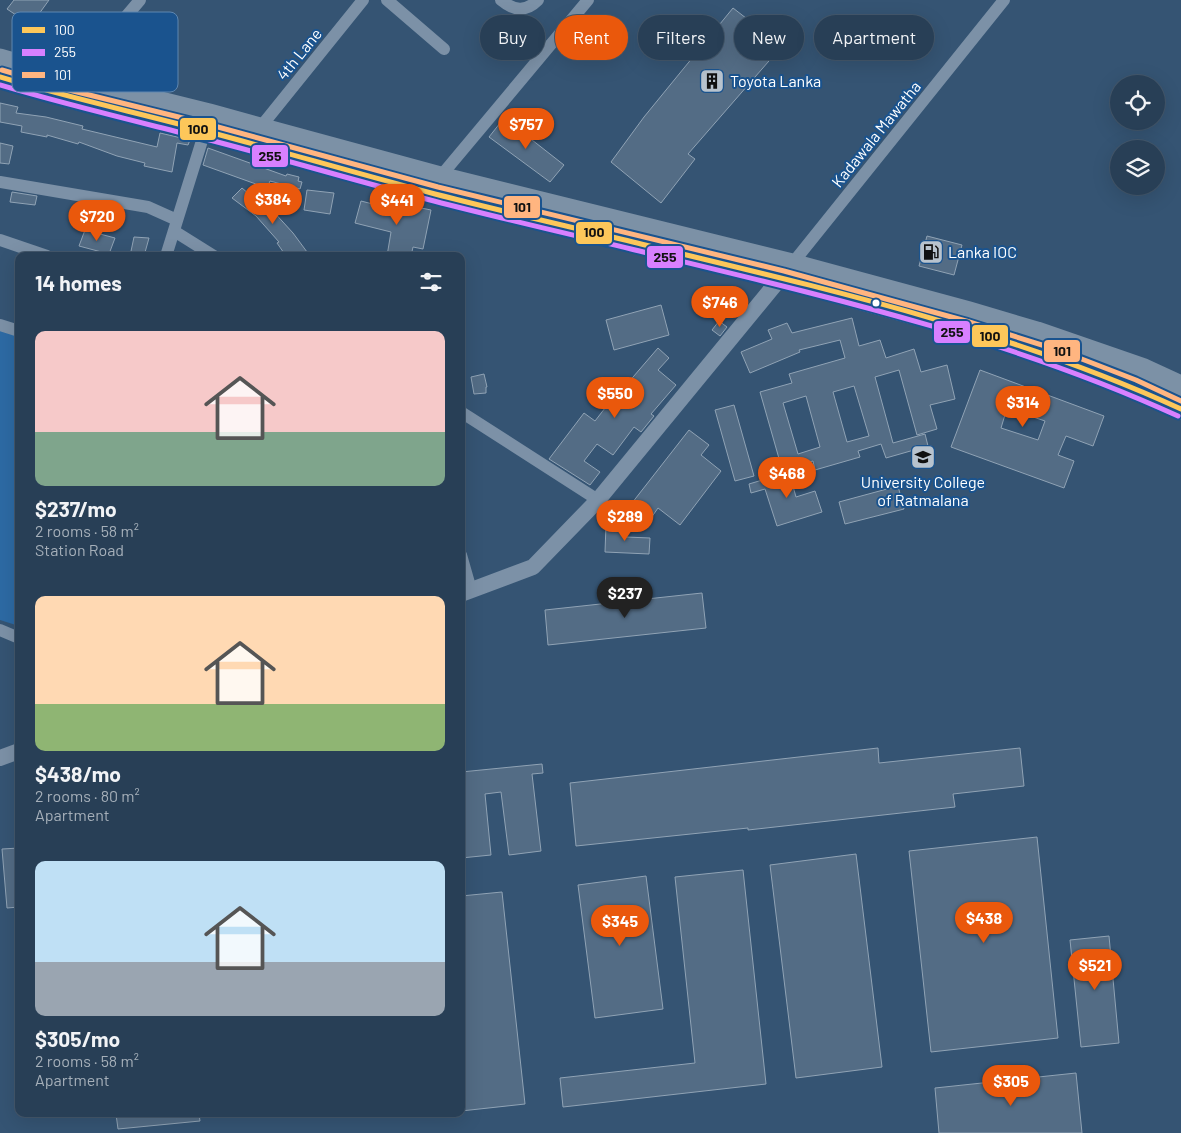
<!DOCTYPE html>
<html lang="en">
<head>
<meta charset="utf-8">
<style>
	:root { --surface:#283f56; --page:#344a60; --text:#f1f3f6; --muted:#a5afb9; --line:#44586c; --accent:#ea580c }
	body { margin:0; font-family:Barlow,sans-serif; background:var(--page); color:var(--text); height:100vh; display:flex; flex-direction:column; font-size:19px; white-space:nowrap }
	* { box-sizing:border-box; margin:0 }
	p { font-size:16px; color:var(--muted) }
	.icon { flex:none; width:28px; height:28px; fill:none; stroke:currentColor; stroke-width:2; stroke-linecap:round; stroke-linejoin:round }
	.map { position:relative; flex:1; overflow:hidden }
	.drawer { position:absolute; left:15px; top:252px; width:450px; height:865px; display:flex; flex-direction:column; background:var(--surface); border-radius:10px; box-shadow:0 5px 20px #0002,0 0 0 1px var(--line) }
	.drawer>* { flex:none }
	.guide { position:absolute; left:480px; top:15px; width:475px; height:45px; display:flex; gap:10px }
	.tools { position:absolute; left:1110px; top:75px; display:grid; gap:10px }
	.tools a { display:grid; place-items:center; width:55px; height:55px; border-radius:50%; background:var(--surface); box-shadow:0 5px 20px #0002,0 0 0 1px var(--line); font-size:25px }
	.price { position:absolute; translate:-50% -42px; padding:0 11px; border-radius:18px; background:var(--accent); color:#fff; font-size:16px; line-height:32px; filter:drop-shadow(0 1px 2px #0008) }
	.price::after { content:''; position:absolute; left:50%; top:30px; width:15px; height:11px; margin-left:-8px; background:inherit; clip-path:polygon(0 0,100% 0,50% 100%) }
	.price.active { background:#222; color:#fff }
	ul { padding:0; list-style:none }
	li { display:grid; align-content:center; gap:10px; height:265px; padding:0 20px }
	li span { display:grid; place-items:center; height:155px; border-radius:10px; color:#555 }
	li>.icon { margin-inline-start:auto }
	span .icon { width:90px; height:90px; fill:#fffc; stroke-width:1 }
	li b { font-size:21px }
	h2 { display:flex; justify-content:space-between; align-items:center; height:60px; padding:0 20px; font-size:21px }
	.chip { padding:0 18px; border-radius:22px; background:var(--surface); box-shadow:0 5px 20px #0002,0 0 0 1px var(--line); font-size:18px; line-height:45px }
	.chip.active { background:var(--accent); color:#fff }
	.map>svg:first-child { display:block }
	.green { fill:#2d6aa4 }
	.building { fill:#536c85; stroke:#90a3b5; fill-rule:evenodd }
	.lines { fill:none; stroke-linecap:round; stroke-linejoin:round }
	.minor { stroke:#7c91a7; stroke-width:12 }
	.tertiary { stroke:#7c91a7; stroke-width:16 }
	.trunk { stroke:#7c91a6; stroke-width:21 }
	.bus-1-casing { stroke:#1a538e; stroke-width:9 }
	.bus-2-casing { stroke:#1a538e; stroke-width:9 }
	.bus-3-casing { stroke:#1a538e; stroke-width:9 }
	.bus-1 { stroke:#fdc75a; stroke-width:5 }
	.bus-2 { stroke:#d880ff; stroke-width:5 }
	.bus-3 { stroke:#ffb580; stroke-width:5 }
	.bus-dot { fill:#fff; stroke:#1a538e; stroke-width:2 }
	.labels { text-anchor:middle; stroke-width:4; stroke-linejoin:round; paint-order:stroke }
	.street-label { font-size:16px; fill:#fff; stroke:#1a538e }
	.poi-label { font-size:16px; fill:#fff; stroke:#1a538e; text-anchor:start }
	.key { fill:#1a538e; stroke:#5f87b0; stroke-width:1 }
	.key-label { font-size:14px; fill:#fff }
	.line-badge { stroke:#1a538e; stroke-width:2 }
	.pale-badge-label { font-size:14px; text-anchor:middle; font-weight:bold; fill:#111 }
</style>
</head>
<body>
<div class="map">
<svg width="1181" height="1133" viewBox="0 0 1181 1133">
	<rect width="100%" height="100%" fill="#355473"/>
	<path class="green" d="M 0,330 L 19,337 L 19,626 L 0,620 Z"/>
	<path class="building" d="M 14,0 L 49,0 L 31,25 L 7,9 Z
		M 733,8 L 782,46 L 688,154 L 695,159 L 661,203 L 611,162 L 644,117 Z
		M 0,103 L 18,107 L 16,113 L 46,117 L 83,126 L 82,129 L 157,147 L 160,133 L 190,140 L 188,145 L 177,143 L 172,172 L 144,166 L 145,163 L 117,156 L 79,142 L 78,144 L 47,135 L 47,137 L 21,132 L 22,126 L 0,122 Z
		M 504,118 L 564,165 L 550,182 L 489,137 Z
		M 0,143 L 13,146 L 9,164 L 0,163 Z
		M 208,148 L 286,176 L 287,174 L 299,177 L 298,181 L 302,182 L 300,189 L 270,181 L 267,188 L 203,165 Z
		M 242,188 L 270,212 L 272,210 L 293,233 L 310,256 L 286,256 L 277,243 L 279,242 L 256,216 L 232,198 Z
		M 307,190 L 334,193 L 330,214 L 304,210 Z
		M 12,192 L 37,196 L 35,205 L 10,202 Z
		M 361,201 L 396,210 L 397,203 L 431,210 L 423,249 L 413,247 L 411,256 L 387,256 L 391,232 L 355,223 Z
		M 85,230 L 115,238 L 109,254 L 79,246 Z
		M 927,236 L 962,245 L 954,275 L 919,266 Z
		M 134,237 L 149,238 L 144,256 L 130,256 Z
		M 661,305 L 669,335 L 614,350 L 606,320 Z
		M 852,318 L 859,346 L 880,340 L 886,358 L 914,349 L 921,372 L 947,365 L 955,399 L 930,405 L 937,429 L 917,435 L 899,370 L 875,377 L 893,443 L 925,434 L 928,446 L 886,458 L 881,444 L 858,451 L 860,457 L 815,470 L 813,461 L 782,469 L 760,392 L 792,383 L 789,374 L 845,358 L 840,340 L 799,350 L 800,352 L 750,373 L 741,352 L 772,339 L 768,330 L 787,323 L 792,333 ZM 854,386 L 869,436 L 847,442 L 833,392 ZM 806,396 L 820,447 L 798,454 L 783,403 Z
		M 719,321 L 727,327 L 720,336 L 712,330 Z
		M 658,348 L 669,358 L 658,370 L 676,385 L 651,414 L 654,416 L 641,432 L 634,427 L 613,455 L 597,444 L 584,461 L 600,472 L 590,485 L 549,459 L 584,413 L 595,421 L 619,390 L 621,391 Z
		M 980,370 L 1104,416 L 1093,446 L 1066,436 L 1058,455 L 1074,461 L 1064,488 L 951,447 ZM 1007,408 L 1045,421 L 1038,440 L 1001,428 Z
		M 484,374 L 487,387 L 486,387 L 486,393 L 474,394 L 471,377 Z
		M 734,405 L 754,476 L 735,481 L 715,410 Z
		M 689,430 L 709,445 L 701,455 L 721,471 L 680,525 L 658,508 L 651,518 L 632,503 Z
		M 789,472 L 796,497 L 815,491 L 822,512 L 777,526 L 765,489 L 751,493 L 749,484 Z
		M 898,486 L 904,509 L 845,524 L 839,502 Z
		M 606,525 L 626,526 L 626,537 L 650,538 L 649,554 L 605,552 Z
		M 702,593 L 706,628 L 548,645 L 545,610 Z
		M 878,748 L 879,763 L 1020,748 L 1024,786 L 953,794 L 955,807 L 748,830 L 748,828 L 576,846 L 570,783 Z
		M 542,764 L 543,773 L 532,774 L 541,851 L 509,855 L 501,792 L 485,794 L 491,855 L 461,858 L 461,772 Z
		M 1037,837 L 1058,1038 L 931,1052 L 909,851 Z
		M 19,848 L 19,907 L 7,908 L 2,849 Z
		M 856,854 L 882,1067 L 796,1078 L 770,865 Z
		M 743,870 L 766,1084 L 563,1107 L 560,1078 L 695,1063 L 675,877 Z
		M 646,876 L 663,1009 L 595,1018 L 578,885 Z
		M 502,892 L 525,1104 L 461,1111 L 461,896 Z
		M 1109,936 L 1119,1043 L 1081,1047 L 1070,940 Z
		M 1076,1073 L 1082,1133 L 939,1133 L 935,1088 Z
		M 116,1114 L 199,1114 L 200,1121 L 118,1129 Z"/>
	<g class="lines">
		<path class="minor" d="M 387,0 L 444,49
			M 501,0 C 514,11 526,12 538,0
			M 72,80 L 140,0
			M 259,129 L 363,0
			M 440,177 L 588,0
			M 0,182 L 148,207 L 177,220
			M 174,231 L 214,256
			M 0,240 L 47,256
			M 166,256 L 205,131
			M 792,264 L 1004,0
			M 0,325 L 19,331
			M 461,412 L 598,500
			M 461,555 L 471,590
			M 0,630 L 19,638"/>
		<path class="tertiary" d="M 461,594 L 533,567 L 598,500 L 787,270
			M 0,758 L 19,751"/>
		<path class="trunk" d="M 0,59 L 72,80 L 209,114 L 440,177 L 792,264 L 969,312 L 1037,332 L 1144,369 L 1181,386
			M 0,77 L 67,97 L 205,131 L 436,194 L 782,278 L 964,328 L 1058,358 L 1133,387 L 1181,409"/>
		<defs>
			<path id="bus-1" d="M 0,77 C 69,98 139,113 209,132 C 284,152 359,174 435,194 C 501,211 567,226 633,242 C 818,287 1007,329 1181,409"/>
			<path id="bus-2" d="M 0,85 C 67,105 135,121 202,138 C 280,158 356,181 434,201 C 499,218 566,233 631,249 C 816,294 1004,336 1178,416"/>
			<path id="bus-3" d="M 2,70 L 69,90 L 207,124 L 438,187 L 784,271 L 966,321 L 1061,351 L 1136,380 L 1181,401"/>
		</defs>
		<use href="#bus-1" class="bus-1-casing"/>
		<use href="#bus-2" class="bus-2-casing"/>
		<use href="#bus-3" class="bus-3-casing"/>
		<use href="#bus-1" class="bus-1"/>
		<use href="#bus-2" class="bus-2"/>
		<use href="#bus-3" class="bus-3"/>
	</g>
	<defs>
		<symbol id="building-square" viewBox="-11 -11 22 22"><rect x="-9" y="-9" width="18" height="18" rx="4" fill="#b8c3ce" stroke="#1a538e"/><path d="M-4-6H4V6H1V3H-1V6H-4ZM-2.5-4.3h1.7v1.8h-1.7ZM.8-4.3h1.7v1.8H.8ZM-2.5-1h1.7V.8h-1.7ZM.8-1h1.7V.8H.8Z" fill="#111"/></symbol>
		<symbol id="fuel-square" viewBox="-11 -11 22 22"><rect x="-9" y="-9" width="18" height="18" rx="4" fill="#b8c3ce" stroke="#1a538e"/><path d="M-5.5-6h7V0h2V4h1.3V-2.5L3-4.5l.8-.8L6-3V5H2.5V1h-1V6h-7ZM-4.2-4.7v3.2H.2V-4.7Z" fill="#111"/></symbol>
		<symbol id="university-square" viewBox="-11 -11 22 22"><rect x="-9" y="-9" width="18" height="18" rx="4" fill="#b8c3ce" stroke="#1a538e"/><path d="M0-5L7-2L0 1L-7-2ZM-4 1L0 2.5L4 1V4Q0 6-4 4Z" fill="#111"/></symbol>
	</defs>
	<g fill-rule="evenodd">
		<use href="#building-square" x="698" y="67" width="28" height="28"/>
		<use href="#fuel-square" x="917" y="238" width="28" height="28"/>
		<use href="#university-square" x="909" y="443" width="28" height="28"/>
	</g>
	<circle class="bus-dot" cx="876" cy="303" r="4.5"/>
	<g class="labels">
		<g class="street-label">
			<text transform="translate(299 54) rotate(-51)" y="6">4th Lane</text>
			<text transform="translate(876 134) rotate(-51)" y="6">Kadawala Mawatha</text>
		</g>
		<g class="poi-label">
			<text x="730" y="87">Toyota Lanka</text>
			<text x="948" y="258">Lanka IOC</text>
			<text x="923" y="488" text-anchor="middle">University College<tspan x="923" dy="18">of Ratmalana</tspan></text>
		</g>
	</g>
	<rect x="12" y="12" width="166" height="80" rx="8" class="key"/>
	<rect x="22" y="27" width="23" height="6" fill="#fdc75a"/>
	<rect x="22" y="49" width="23" height="7" fill="#d880ff"/>
	<rect x="22" y="72" width="23" height="6" fill="#ffb580"/>
	<g class="key-label">
		<text x="54" y="35">100</text>
		<text x="54" y="57">255</text>
		<text x="54" y="80">101</text>
	</g>
	<g class="line-badge">
		<rect x="179" y="117" width="38" height="24" rx="5" fill="#fdc75a"/>
		<rect x="251" y="144" width="38" height="24" rx="5" fill="#d880ff"/>
		<rect x="503" y="195" width="38" height="24" rx="5" fill="#ffb580"/>
		<rect x="575" y="221" width="38" height="24" rx="5" fill="#fdc75a"/>
		<rect x="646" y="245" width="38" height="24" rx="5" fill="#d880ff"/>
		<rect x="933" y="320" width="38" height="24" rx="5" fill="#d880ff"/>
		<rect x="971" y="324" width="38" height="24" rx="5" fill="#fdc75a"/>
		<rect x="1043" y="339" width="38" height="24" rx="5" fill="#ffb580"/>
	</g>
	<g class="pale-badge-label">
		<text x="198" y="134">100</text>
		<text x="270" y="161">255</text>
		<text x="522" y="212">101</text>
		<text x="594" y="237">100</text>
		<text x="665" y="262">255</text>
		<text x="952" y="337">255</text>
		<text x="990" y="341">100</text>
		<text x="1062" y="356">101</text>
	</g>
</svg>
<div class="tools">
<a><svg class="icon" aria-label="locate" viewBox="0 0 24 24"><circle cx="12" cy="12" r="6"/><path d="M12 2v4M12 18v4M2 12h4M18 12h4"/></svg></a>
<a><svg class="icon" aria-label="layers" viewBox="0 0 24 24"><path d="M12 4l9 5-9 5-9-5zM3 14l9 5 9-5"/></svg></a>
</div>
<b class="price" style="left:526px;top:150px">$757</b>
<b class="price" style="left:273px;top:225px">$384</b>
<b class="price" style="left:397px;top:226px">$441</b>
<b class="price" style="left:97px;top:242px">$720</b>
<b class="price" style="left:720px;top:328px">$746</b>
<b class="price" style="left:615px;top:419px">$550</b>
<b class="price" style="left:1023px;top:428px">$314</b>
<b class="price" style="left:787px;top:499px">$468</b>
<b class="price" style="left:625px;top:542px">$289</b>
<b class="price active" style="left:625px;top:619px">$237</b>
<b class="price" style="left:984px;top:944px">$438</b>
<b class="price" style="left:620px;top:947px">$345</b>
<b class="price" style="left:1095px;top:991px">$521</b>
<b class="price" style="left:1011px;top:1107px">$305</b>
<div class="guide">
<a class="chip">Buy</a>
<a class="chip active">Rent</a>
<a class="chip">Filters</a>
<a class="chip">New</a>
<a class="chip">Apartment</a>
</div>
<section class="drawer">
<h2>14 homes<svg class="icon" aria-label="filters" viewBox="0 0 24 24"><path d="M4 7h16M4 17h16"/><circle cx="9" cy="7" r="2"/><circle cx="15" cy="17" r="2"/></svg></h2>
<ul>
<li><span style="background:linear-gradient(#f6c9c9 65%,#7fa58c 0)"><svg class="icon" aria-label="home" viewBox="0 0 24 24"><path d="M3 11l9-7 9 7M6 9v11h12V9"/></svg></span><div><b>$237/mo</b><p>2 rooms · 58 m²</p><p>Station Road</p></div></li>
<li><span style="background:linear-gradient(#ffd9b3 70%,#8fb573 0)"><svg class="icon" aria-label="home" viewBox="0 0 24 24"><path d="M3 11l9-7 9 7M6 9v11h12V9"/></svg></span><div><b>$438/mo</b><p>2 rooms · 80 m²</p><p>Apartment</p></div></li>
<li><span style="background:linear-gradient(#bfe0f5 65%,#9aa5b1 0)"><svg class="icon" aria-label="home" viewBox="0 0 24 24"><path d="M3 11l9-7 9 7M6 9v11h12V9"/></svg></span><div><b>$305/mo</b><p>2 rooms · 58 m²</p><p>Apartment</p></div></li>
</ul>
</section>
</div>
</body>
</html>
